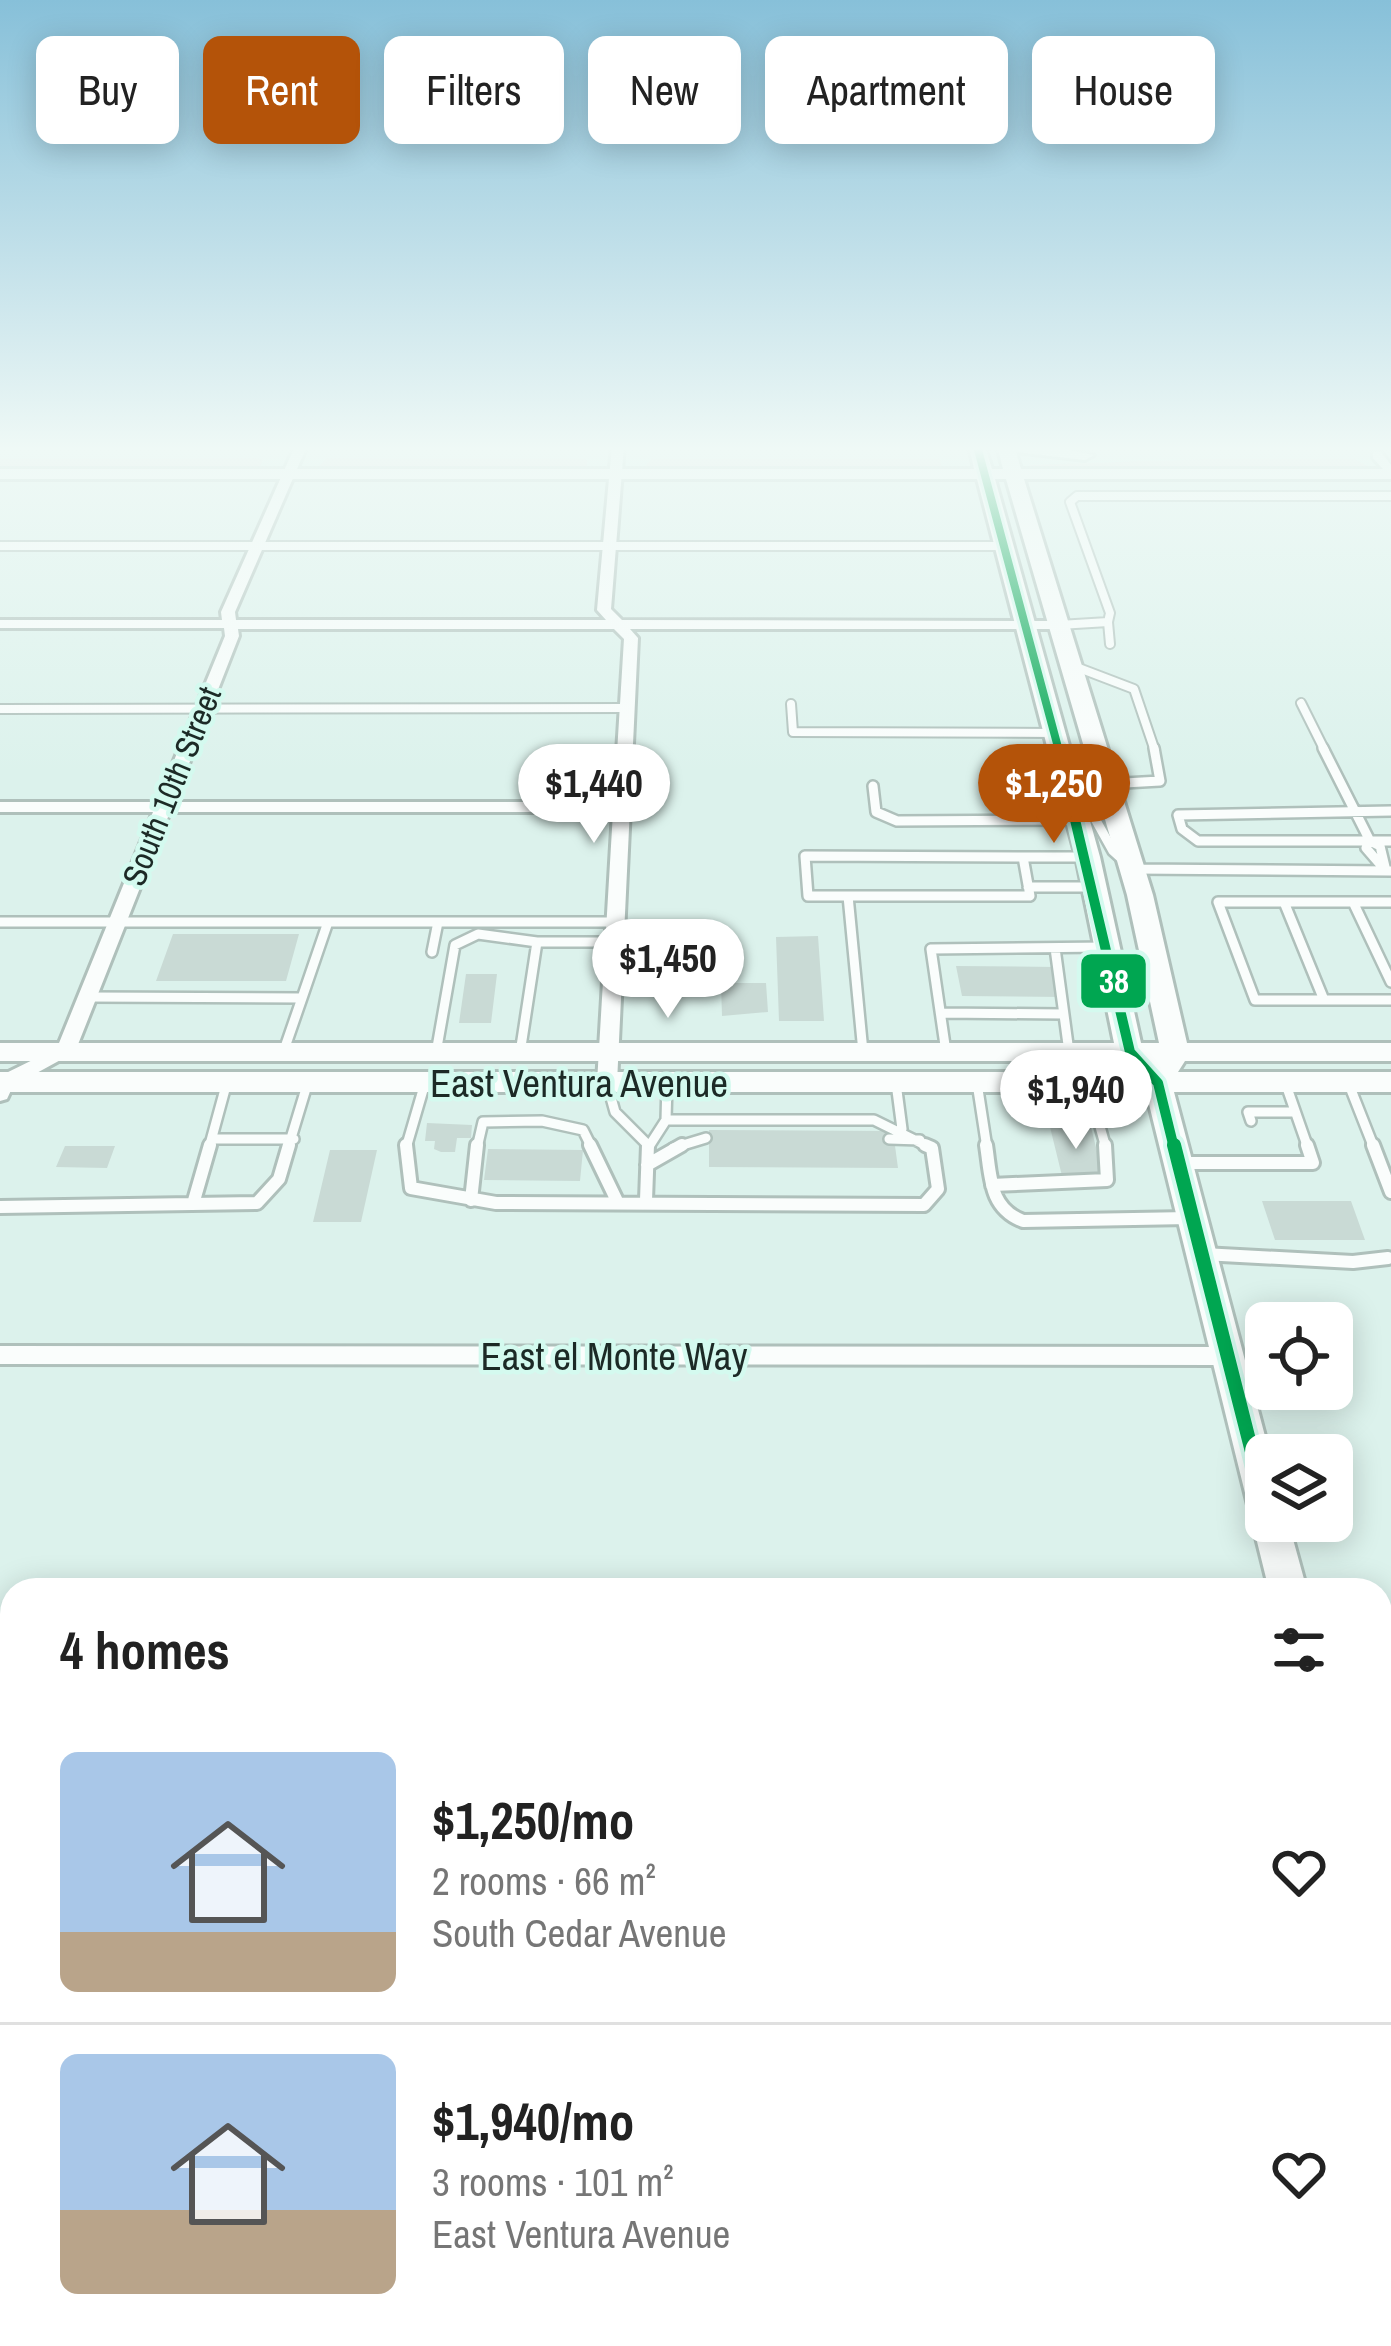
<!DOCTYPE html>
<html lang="en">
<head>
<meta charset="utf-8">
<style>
	:root { --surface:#fff; --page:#f6f6f6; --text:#222; --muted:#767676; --line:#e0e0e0; --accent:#b45309 }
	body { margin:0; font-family:"Archivo Narrow",sans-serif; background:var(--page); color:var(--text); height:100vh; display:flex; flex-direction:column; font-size:45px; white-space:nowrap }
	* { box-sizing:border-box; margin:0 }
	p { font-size:39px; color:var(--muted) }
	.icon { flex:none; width:66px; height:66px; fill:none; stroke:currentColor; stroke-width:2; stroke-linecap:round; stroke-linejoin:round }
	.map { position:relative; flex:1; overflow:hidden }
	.side { position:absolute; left:0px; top:1578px; width:1392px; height:768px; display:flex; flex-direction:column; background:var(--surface); border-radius:36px 36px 0 0; box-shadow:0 6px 30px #0003 }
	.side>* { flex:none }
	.guide { position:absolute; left:36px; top:36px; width:1320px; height:108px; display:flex; gap:24px }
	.controls { position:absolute; left:1245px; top:1302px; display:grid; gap:24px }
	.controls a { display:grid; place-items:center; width:108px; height:108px; border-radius:18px; background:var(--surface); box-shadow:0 6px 30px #0003; font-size:60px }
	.price { position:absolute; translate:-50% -102px; padding:0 27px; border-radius:42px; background:#fff; color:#222; font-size:39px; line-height:78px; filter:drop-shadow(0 3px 6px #0008) }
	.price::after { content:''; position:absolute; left:50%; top:72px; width:36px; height:27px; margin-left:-18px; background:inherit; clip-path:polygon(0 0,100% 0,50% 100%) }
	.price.current { background:var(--accent); color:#fff }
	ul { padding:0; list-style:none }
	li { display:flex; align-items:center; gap:36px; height:300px; padding:0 60px }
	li+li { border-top:3px solid var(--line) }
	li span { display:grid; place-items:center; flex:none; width:336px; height:240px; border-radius:18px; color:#555 }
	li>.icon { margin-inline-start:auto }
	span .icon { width:144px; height:144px; fill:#fffc; stroke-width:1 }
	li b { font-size:51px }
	h2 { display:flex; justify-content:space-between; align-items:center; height:144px; padding:0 60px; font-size:51px }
	.tag { padding:0 42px; border-radius:18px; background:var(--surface); box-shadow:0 6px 30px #0003; font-size:42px; line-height:108px }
	.tag.current { background:var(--accent); color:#fff }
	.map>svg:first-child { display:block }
	.green { fill:#ecd9da }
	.building { fill:#c9dad5 }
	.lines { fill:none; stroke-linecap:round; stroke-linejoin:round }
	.lane-far2-casing { stroke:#afc0bb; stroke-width:12 }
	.lane-far1-casing { stroke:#afc0bb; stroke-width:14 }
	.lane-casing { stroke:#afc0bb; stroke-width:18 }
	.street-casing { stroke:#afc0bb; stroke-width:6 }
	.secondary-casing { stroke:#afc0bb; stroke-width:6 }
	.lane-far2 { stroke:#fafdfc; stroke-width:8 }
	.lane-far1 { stroke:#fafdfc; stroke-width:9 }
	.lane { stroke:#fafdfc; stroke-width:12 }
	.street { fill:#fafdfc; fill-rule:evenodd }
	.secondary { fill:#fafdfc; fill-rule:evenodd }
	.bus-1-far2-casing { stroke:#d4faef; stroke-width:14 }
	.bus-1-far1-casing { stroke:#d4faef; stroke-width:18 }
	.bus-1-casing { stroke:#d4faef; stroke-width:22 }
	.bus-1-far2 { stroke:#00a651; stroke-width:8 }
	.bus-1-far1 { stroke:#00a651; stroke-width:10 }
	.bus-1 { stroke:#00a651; stroke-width:14 }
	.labels { text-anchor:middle; stroke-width:9; stroke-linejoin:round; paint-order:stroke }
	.far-street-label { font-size:33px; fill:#1c2a26; stroke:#d4faef }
	.street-label { font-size:39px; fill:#1c2a26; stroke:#d4faef }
	.line-badge { stroke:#d4faef; stroke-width:4.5 }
	.badge-label { font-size:33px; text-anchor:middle; font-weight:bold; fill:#fff }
</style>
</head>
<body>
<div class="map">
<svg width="1391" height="2346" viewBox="0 0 1391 2346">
	<rect width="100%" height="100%" fill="#dcf2ec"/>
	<path class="green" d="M 327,458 L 583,459 L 587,460 L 587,469 L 316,469 Z
		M 0,459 L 256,458 L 263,460 L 258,470 L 0,471 Z
		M 651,459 L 940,459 L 941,467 L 644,469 Z
		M 1212,459 L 1355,459 L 1371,468 L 1045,470 L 1028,465 Z"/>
	<path class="building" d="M 672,930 L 705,930 L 708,947 L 667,946 Z
		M 173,934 L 299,934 L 286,981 L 156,981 Z
		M 818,936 L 824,1021 L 779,1021 L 776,937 Z
		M 956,966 L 1056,967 L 1063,997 L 962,996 Z
		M 466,974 L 497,974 L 491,1023 L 459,1023 Z
		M 721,983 L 766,983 L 768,1012 L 722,1016 Z
		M 427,1123 L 472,1125 L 471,1138 L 457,1138 L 455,1152 L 441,1152 L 434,1149 L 435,1141 L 425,1141 Z
		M 1050,1127 L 1091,1127 L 1103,1176 L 1062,1176 Z
		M 709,1130 L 893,1131 L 898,1168 L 709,1167 Z
		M 65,1146 L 115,1146 L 107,1168 L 56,1167 Z
		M 488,1149 L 583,1150 L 580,1181 L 484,1180 Z
		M 330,1150 L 377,1150 L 361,1222 L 313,1222 Z
		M 1262,1201 L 1351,1201 L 1365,1240 L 1275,1240 Z"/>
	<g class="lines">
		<defs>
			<path id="lane-far2" d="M 0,546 L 1005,546
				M 1108,622 L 1110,644
				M 1059,625 L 1108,622 L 1110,613 L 1070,502 L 1077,496 L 1391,496
				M 1071,665 L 1134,689 L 1155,751
				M 1301,703 L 1325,751
				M 791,704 L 793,732 L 1055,733
				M 0,709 L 629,708"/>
			<path id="lane-far1" d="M 1323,748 L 1370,841
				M 1074,781 L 1113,851 L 1133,869 L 1391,871
				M 1107,784 L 1160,781 L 1154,748
				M 873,786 L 876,812 L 897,821 L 1078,820
				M 1391,811 L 1178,815 L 1182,829 L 1198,841 L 1391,841
				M 1370,841 L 1380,846 L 1386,871 L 1366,848 Z
				M 805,856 L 1023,857 L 1030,896 L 808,896 Z
				M 1023,857 L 1087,857
				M 1028,887 L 1091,887
				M 848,896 L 863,1052
				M 1284,902 L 1324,1000
				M 1353,902 L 1391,982
				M 1391,902 L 1218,902 L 1255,1000 L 1391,1000
				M 0,922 L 616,922
				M 1055,948 L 1069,1052
				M 432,952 L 438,922
				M 88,997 L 302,998 L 283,1053
				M 302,998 L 328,922
				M 941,1013 L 1063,1014
				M 946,1052 L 931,949 L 1106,947
				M 436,1053 L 455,945 L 478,934 L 537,942
				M 520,1053 L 537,942 L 615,942
				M 1285,1082 L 1308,1148
				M 1348,1082 L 1374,1148
				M 607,1083 L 615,1112 L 648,1145
				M 896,1083 L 902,1129
				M 977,1083 L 987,1148
				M 1062,1083 L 1069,1105 L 1099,1123 L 1106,1148
				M 666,1120 L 874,1120 L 931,1148
				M 1251,1121 L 1248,1112 L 1295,1112
				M 212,1139 L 294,1139
				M 889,1139 L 920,1140
				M 209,1148 L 227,1082
				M 288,1148 L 308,1082
				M 406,1148 L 425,1083
				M 477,1148 L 483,1122 L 542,1121 L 583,1130 L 592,1148
				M 648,1148 L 666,1120 L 667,1083
				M 673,1148 L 706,1138"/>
			<path id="lane" d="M 406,1145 L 411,1188 L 496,1203 L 924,1205 L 938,1189 L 932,1148 L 925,1145
				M 590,1145 L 617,1201
				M 986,1145 C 991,1177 989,1208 1023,1221 L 1189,1218
				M 1373,1145 L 1391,1192
				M 1179,1163 L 1313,1163 L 1307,1145
				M 647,1165 L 682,1145
				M 992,1185 L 1107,1180 L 1105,1145
				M 471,1200 L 477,1145
				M 646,1200 L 648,1145
				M 193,1204 L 210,1145
				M 0,1207 L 257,1203 L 279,1179 L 289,1145
				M 1203,1254 L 1353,1262 L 1388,1258"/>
			<path id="street" d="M 295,446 L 307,446 L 235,612 L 236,620 L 606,620 L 597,610 L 612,446 L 624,446 L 611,609 L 622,620 L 1059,621 L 1066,625 L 1059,629 L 630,629 L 638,638 L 617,1083 L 614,1088 L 600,1088 L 597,1083 L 613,812 L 170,812 L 75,1052 L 13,1086 L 7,1099 L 0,1101 L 0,1076 L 57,1048 L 153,812 L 0,812 L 0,802 L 157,802 L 225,636 L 224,628 L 0,628 L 0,620 L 222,620 L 221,612 ZM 238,629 L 614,629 L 624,639 L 614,802 L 174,802 L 239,636 Z
				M 1373,452 L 1381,452 L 1391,465 L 1391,478 L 1373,458 Z
				M 0,1346 L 1227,1347 L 1235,1350 L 1239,1356 L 1235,1362 L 1227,1365 L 0,1364 Z
				M 0,1646 L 12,1646 L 12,1670 L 0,1670 Z
				M 0,2064 L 12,2064 L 12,2096 L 0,2096 Z
				M 1380,2067 L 1391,2067 L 1391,2099 L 1380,2099 Z"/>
			<path id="secondary" d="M 969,446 L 985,446 L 992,469 L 1003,469 L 997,446 L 1049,446 L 1094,455 L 1085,460 L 1016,452 L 1021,469 L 1391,469 L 1391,479 L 1024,479 L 1153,895 L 1187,1043 L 1391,1043 L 1391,1061 L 1185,1061 L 1178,1072 L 1391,1072 L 1391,1092 L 1174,1092 L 1270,1455 L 1266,1455 L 1266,1521 L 1288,1521 L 1307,1590 L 1269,1590 L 1146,1092 L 0,1092 L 0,1072 L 1133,1072 L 1123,1061 L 0,1061 L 0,1043 L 1114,1043 L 1076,857 L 977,479 L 0,479 L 0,469 L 974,469 ZM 995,479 L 1006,479 L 1127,895 L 1159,1043 L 1141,1043 L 1100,857 Z
				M 1380,1920 L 1391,1925 L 1391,2006 L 1380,2002 Z"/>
		</defs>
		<use href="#lane-far2" class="lane-far2-casing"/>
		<use href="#lane-far1" class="lane-far1-casing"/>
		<use href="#lane" class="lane-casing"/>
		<use href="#street" class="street-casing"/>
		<use href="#secondary" class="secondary-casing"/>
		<use href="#lane-far2" class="lane-far2"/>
		<use href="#lane-far1" class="lane-far1"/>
		<use href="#lane" class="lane"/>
		<use href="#street" class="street"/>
		<use href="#secondary" class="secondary"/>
		<defs>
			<path id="bus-1-far2" d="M 977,446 L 1059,751"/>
			<path id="bus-1-far1" d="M 1058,748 L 1130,1052 L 1158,1083 L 1174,1148"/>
			<path id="bus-1" d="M 1174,1145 L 1266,1507"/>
		</defs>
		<use href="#bus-1-far2" class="bus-1-far2-casing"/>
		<use href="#bus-1-far1" class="bus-1-far1-casing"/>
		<use href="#bus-1" class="bus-1-casing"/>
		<use href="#bus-1-far2" class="bus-1-far2"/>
		<use href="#bus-1-far1" class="bus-1-far1"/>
		<use href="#bus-1" class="bus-1"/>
	</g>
	<linearGradient id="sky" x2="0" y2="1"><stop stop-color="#87c0d9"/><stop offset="0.58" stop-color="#eff9f6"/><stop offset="1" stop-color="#eff9f6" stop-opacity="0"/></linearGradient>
	<rect width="1391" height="774" fill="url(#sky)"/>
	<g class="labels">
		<g class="far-street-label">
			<text transform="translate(171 786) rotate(-68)" y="12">South 10th Street</text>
		</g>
		<g class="street-label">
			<text x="579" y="1097">East Ventura Avenue</text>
			<text x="614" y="1370">East el Monte Way</text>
		</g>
	</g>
	<rect class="line-badge" x="1079" y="952" width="69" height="58" rx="12" fill="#00a651"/>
	<g class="badge-label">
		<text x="1114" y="993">38</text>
	</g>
</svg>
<div class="controls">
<a><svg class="icon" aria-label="locate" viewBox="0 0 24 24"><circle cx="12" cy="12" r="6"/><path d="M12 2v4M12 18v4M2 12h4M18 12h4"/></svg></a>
<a><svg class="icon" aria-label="layers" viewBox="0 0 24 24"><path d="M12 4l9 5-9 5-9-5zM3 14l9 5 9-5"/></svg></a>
</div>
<b class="price" style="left:594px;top:846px">$1,440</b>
<b class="price current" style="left:1054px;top:846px">$1,250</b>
<b class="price" style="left:668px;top:1021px">$1,450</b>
<b class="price" style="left:1076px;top:1152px">$1,940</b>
<div class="guide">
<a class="tag">Buy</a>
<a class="tag current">Rent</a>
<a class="tag">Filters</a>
<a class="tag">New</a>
<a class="tag">Apartment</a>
<a class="tag">House</a>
</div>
<section class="side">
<h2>4 homes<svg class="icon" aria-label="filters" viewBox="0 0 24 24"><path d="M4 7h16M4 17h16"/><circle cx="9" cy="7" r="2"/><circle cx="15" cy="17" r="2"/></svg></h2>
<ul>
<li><span style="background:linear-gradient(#a9c7e8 75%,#b9a48a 0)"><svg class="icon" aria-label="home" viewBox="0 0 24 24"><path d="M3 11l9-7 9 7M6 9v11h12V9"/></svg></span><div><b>$1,250/mo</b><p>2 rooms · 66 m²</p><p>South Cedar Avenue</p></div><svg class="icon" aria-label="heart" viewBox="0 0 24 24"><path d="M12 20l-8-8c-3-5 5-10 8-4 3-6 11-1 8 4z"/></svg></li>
<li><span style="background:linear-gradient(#a9c7e8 65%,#b9a48a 0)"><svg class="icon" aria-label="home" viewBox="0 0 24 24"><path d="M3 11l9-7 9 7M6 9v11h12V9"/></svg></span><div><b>$1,940/mo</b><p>3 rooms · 101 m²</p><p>East Ventura Avenue</p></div><svg class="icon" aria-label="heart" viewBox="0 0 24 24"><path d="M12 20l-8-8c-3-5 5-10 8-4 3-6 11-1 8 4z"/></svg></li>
</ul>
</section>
</div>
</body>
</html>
